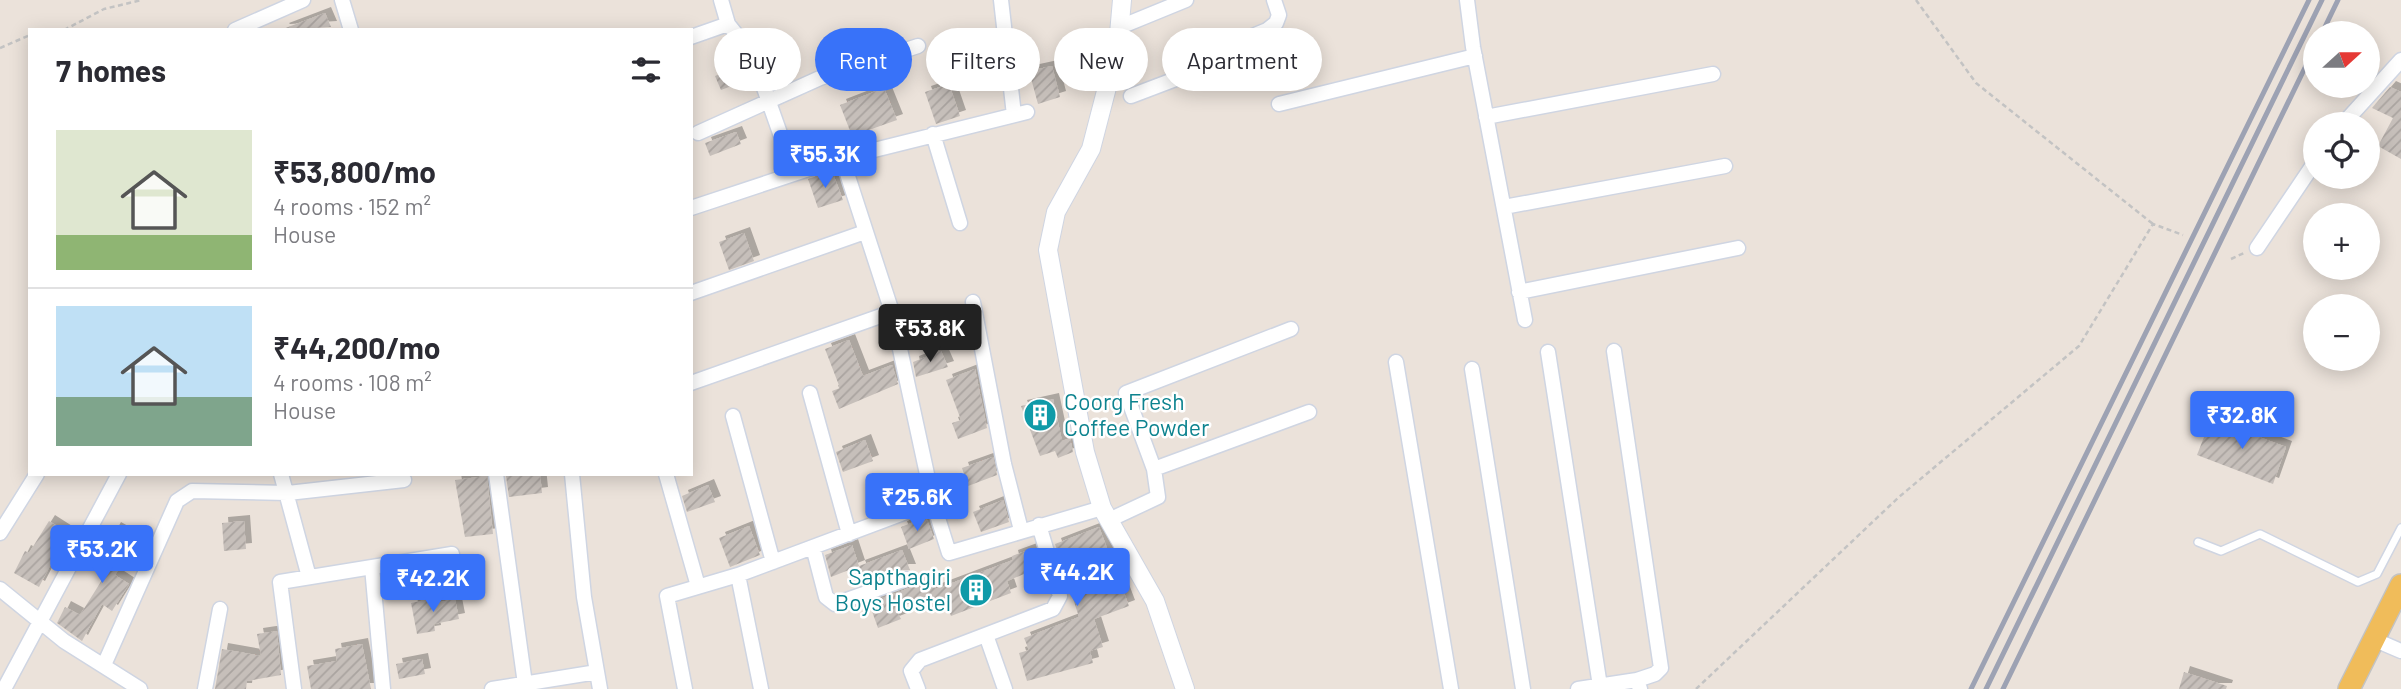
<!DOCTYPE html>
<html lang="en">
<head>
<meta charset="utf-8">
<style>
	:root { --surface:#fff; --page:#f7f7f7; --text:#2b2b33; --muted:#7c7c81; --line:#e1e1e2; --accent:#3872f9 }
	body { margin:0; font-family:Barlow,sans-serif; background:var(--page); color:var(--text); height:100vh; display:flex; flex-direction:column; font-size:26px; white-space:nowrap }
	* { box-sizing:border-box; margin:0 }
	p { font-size:23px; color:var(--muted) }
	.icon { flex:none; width:38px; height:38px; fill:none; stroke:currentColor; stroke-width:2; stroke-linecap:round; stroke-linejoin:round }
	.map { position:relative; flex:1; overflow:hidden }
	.sheet { position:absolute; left:28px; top:28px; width:665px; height:448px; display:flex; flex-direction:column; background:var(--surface); border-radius:0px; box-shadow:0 4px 18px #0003 }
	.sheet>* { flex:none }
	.hud { position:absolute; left:714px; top:28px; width:665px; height:63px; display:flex; gap:14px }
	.needle { width:46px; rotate:69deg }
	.tools { position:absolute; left:2303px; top:21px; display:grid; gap:14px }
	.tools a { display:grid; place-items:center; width:77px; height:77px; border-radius:50%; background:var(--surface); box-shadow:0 4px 18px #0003; font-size:35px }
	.price { position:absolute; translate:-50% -60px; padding:0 16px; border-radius:7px; background:var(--accent); color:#fff; font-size:23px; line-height:46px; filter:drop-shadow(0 2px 4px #0008) }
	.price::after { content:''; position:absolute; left:50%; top:42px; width:21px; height:16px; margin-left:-10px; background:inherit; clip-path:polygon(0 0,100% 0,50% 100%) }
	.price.on { background:#222; color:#fff }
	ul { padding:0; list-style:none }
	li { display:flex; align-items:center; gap:21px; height:175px; padding:0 28px }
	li+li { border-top:2px solid var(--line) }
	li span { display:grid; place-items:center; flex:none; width:196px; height:140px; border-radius:0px; color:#555 }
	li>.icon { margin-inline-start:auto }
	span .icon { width:84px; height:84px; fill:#fffc; stroke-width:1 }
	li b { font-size:30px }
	h2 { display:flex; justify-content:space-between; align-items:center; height:84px; padding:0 28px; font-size:30px }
	.tag { padding:0 24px; border-radius:32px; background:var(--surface); box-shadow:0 4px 18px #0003; font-size:24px; line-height:63px }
	.tag.on { background:var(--accent); color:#fff }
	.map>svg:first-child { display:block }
	.building { fill:url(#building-hatch); filter:url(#shadow) }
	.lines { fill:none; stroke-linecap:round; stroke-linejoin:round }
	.service-casing { stroke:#cfd5e2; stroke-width:10 }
	.minor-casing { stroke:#cfd5e2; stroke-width:17 }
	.tertiary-casing { stroke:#cfd5e2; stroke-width:20 }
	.primary-casing { stroke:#c3c3c3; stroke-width:24 }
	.path { stroke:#c3c3c3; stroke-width:2.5; stroke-dasharray:5 3.5; stroke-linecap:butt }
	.service { stroke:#fff; stroke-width:7 }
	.minor { stroke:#fff; stroke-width:14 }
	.tertiary { stroke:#fff; stroke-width:18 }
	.primary { stroke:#f0bc5a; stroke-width:21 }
	.rail { stroke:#9da2b3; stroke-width:5 }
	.labels { text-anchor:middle; stroke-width:5; stroke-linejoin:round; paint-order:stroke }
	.culture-label { font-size:23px; fill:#0d838f; stroke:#fff; text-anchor:start }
</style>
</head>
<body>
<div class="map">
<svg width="2401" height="689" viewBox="0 0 2401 689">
	<defs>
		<pattern id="building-hatch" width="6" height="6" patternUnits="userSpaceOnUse" patternTransform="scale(1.75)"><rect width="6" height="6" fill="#c6bfba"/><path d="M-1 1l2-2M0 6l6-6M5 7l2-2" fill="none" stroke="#aaa4a0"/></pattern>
		<filter id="shadow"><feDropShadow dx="6" dy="-6" stdDeviation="0" flood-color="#0004"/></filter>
	</defs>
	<rect width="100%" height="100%" fill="#ebe2da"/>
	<path class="building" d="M 325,13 L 331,27 L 284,30 L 283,29 Z
		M 745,64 L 750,79 L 721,90 L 715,76 Z
		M 1052,66 L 1060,97 L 1038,104 L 1029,71 Z
		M 949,84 L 960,116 L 936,124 L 925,92 Z
		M 2390,87 L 2401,92 L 2401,159 L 2378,146 L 2393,118 L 2372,108 Z
		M 884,88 L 897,120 L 852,136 L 840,105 Z
		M 736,132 L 741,144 L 710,156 L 705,143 Z
		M 832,171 L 843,200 L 818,208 L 808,179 Z
		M 744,233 L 754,261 L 729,270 L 719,242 Z
		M 966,319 L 970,336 L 946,345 L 939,329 Z
		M 849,340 L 863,376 L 892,365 L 898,384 L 839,409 L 832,391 L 840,388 L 825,349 Z
		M 941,351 L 948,367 L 916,377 L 913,362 Z
		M 975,369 L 987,428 L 958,439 L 952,423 L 961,420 L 946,380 Z
		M 1053,399 L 1062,441 L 1070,438 L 1073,452 L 1058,458 L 1055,451 L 1040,456 L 1021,406 Z
		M 2211,419 L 2286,447 L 2273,484 L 2197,455 Z
		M 865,440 L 873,461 L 843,472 L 836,452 Z
		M 993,457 L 997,475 L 968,486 L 962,468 Z
		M 540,474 L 542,493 L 509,497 L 506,476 Z
		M 487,476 L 493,534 L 465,537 L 455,480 Z
		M 708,485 L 715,502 L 687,512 L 682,496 Z
		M 1003,500 L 1009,522 L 981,532 L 973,512 Z
		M 926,517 L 934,539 L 909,549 L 901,527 Z
		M 49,521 L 74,537 L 63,558 L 56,554 L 39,587 L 14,573 L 25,551 L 29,553 Z
		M 244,521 L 246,549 L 224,551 L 222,523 Z
		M 749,526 L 760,555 L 730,567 L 719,538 Z
		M 1099,527 L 1129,606 L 1094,619 L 1103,647 L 1090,651 L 1093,663 L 1027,681 L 1019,653 L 1029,650 L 1024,638 L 1079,617 L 1055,544 Z
		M 115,528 L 136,540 L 115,575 L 129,584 L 112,611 L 102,604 L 82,641 L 57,623 L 65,607 L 80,615 L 107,572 L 90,561 L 99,547 L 103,550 Z
		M 852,545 L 859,566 L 831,577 L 825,555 Z
		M 1034,548 L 1041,567 L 1007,581 L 1011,593 L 951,616 L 946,603 L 926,611 L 917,588 L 933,581 L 936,589 L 1013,560 L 1012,556 Z
		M 902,550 L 910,570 L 903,570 L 866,583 L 859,566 Z
		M 915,583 L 921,599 L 896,609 L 901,619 L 878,628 L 869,603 L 909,588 Z
		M 430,599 L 431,604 L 455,599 L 459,619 L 434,624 L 435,631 L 417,634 L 411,603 Z
		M 277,631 L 281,675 L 247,681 L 246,689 L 215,689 L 222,649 L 261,656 L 257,634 Z
		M 362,644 L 371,689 L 311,689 L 307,666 L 337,661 L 335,649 Z
		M 422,659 L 425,674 L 399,679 L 396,664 Z
		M 2184,672 L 2227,686 L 2226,689 L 2179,689 Z"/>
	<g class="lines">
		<defs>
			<path id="service" d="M 2198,542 L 2221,551 L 2260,534 L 2358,582 L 2377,574 L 2401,528"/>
			<path id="minor" d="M 342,0 L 351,30
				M 721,0 L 728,24 L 752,54 L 794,173
				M 1001,0 L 1014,115
				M 1467,0 L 1473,47 L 1525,320
				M 1120,27 L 1186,0
				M 235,30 L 303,0
				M 691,37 L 728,24
				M 1131,96 L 1210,66 L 1221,49 L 1267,30 L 1276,23 L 1279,15 L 1274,0
				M 1279,104 L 1475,56
				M 1486,117 L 1713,74
				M 2343,124 L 2401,60
				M 698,133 L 820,78 L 918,46
				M 933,134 L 960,223
				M 842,158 L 892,312 L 933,502 L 949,553 L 1102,508
				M 1504,207 L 1725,166
				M 691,208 L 842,158 L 1027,112
				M 2257,248 L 2315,162
				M 1519,292 L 1738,248
				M 691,293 L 865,232
				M 973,302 L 1004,464 L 1021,530
				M 1614,351 L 1661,668 L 1655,674 L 1637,680 L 1640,689
				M 1548,352 L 1600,686
				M 1396,362 L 1451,689
				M 1472,369 L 1523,689
				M 691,383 L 892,312
				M 810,393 L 849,534
				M 733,416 L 773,562
				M 1154,469 L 1309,412
				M 281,474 L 309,577
				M 496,474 L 525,684
				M 572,474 L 584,597 L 600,689
				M 666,474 L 698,586
				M 1109,520 L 1158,497 L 1154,469 L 1126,393 L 1291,329
				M 0,533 L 37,474
				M 813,547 L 826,597 L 835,604 L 906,579
				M 372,567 L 383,689
				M 738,575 L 761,689
				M 0,589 L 64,641 L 140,689
				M 986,635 L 1005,689
				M 2373,639 L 2401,651
				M 104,665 L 177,501 L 192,491 L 288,493 L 404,480
				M 4,689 L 119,474
				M 205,689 L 220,609
				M 294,689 L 280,582 L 452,554
				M 492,689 L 597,672
				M 685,689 L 667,596 L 738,575 L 933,502
				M 918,689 L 911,671 L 920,660 L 1053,609 L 1060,596 L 1039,525
				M 1578,689 L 1637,680"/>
			<path id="tertiary" d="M 1122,0 L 1118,45 L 1091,149 L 1056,212 L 1048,250 L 1085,452 L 1102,508 L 1155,601 L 1185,689"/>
			<path id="primary" d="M 2349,689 L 2401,585"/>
		</defs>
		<use href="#service" class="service-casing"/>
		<use href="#minor" class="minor-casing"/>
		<use href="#tertiary" class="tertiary-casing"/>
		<use href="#primary" class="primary-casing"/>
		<path class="path" d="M 1916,0 L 1976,83 L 2153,224
			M 64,30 L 104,9 L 142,0
			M 0,48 L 30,35
			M 2231,259 L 2244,253
			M 1696,689 L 1899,497 L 2079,346 L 2153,224 L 2183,235"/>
		<use href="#service" class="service"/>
		<use href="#minor" class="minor"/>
		<use href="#tertiary" class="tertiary"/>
		<use href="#primary" class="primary"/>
		<path class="rail" d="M 2322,33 L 2338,0
			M 1971,689 L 2309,0
			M 1986,689 L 2322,0
			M 2003,689 L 2315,47"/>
	</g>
	<defs>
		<symbol id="building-disc" viewBox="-11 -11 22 22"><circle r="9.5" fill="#0f9aa8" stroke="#fff"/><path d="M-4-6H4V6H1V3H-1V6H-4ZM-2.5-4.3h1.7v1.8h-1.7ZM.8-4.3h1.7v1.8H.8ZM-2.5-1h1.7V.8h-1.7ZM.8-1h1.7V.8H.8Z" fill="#fff"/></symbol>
	</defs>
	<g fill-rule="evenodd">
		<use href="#building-disc" x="1021" y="396" width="38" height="38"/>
		<use href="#building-disc" x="957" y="571" width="38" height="38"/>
	</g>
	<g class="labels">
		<g class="culture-label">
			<text x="1064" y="410">Coorg Fresh<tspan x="1064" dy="26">Coffee Powder</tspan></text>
			<text x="951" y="585" text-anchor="end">Sapthagiri<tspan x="951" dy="26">Boys Hostel</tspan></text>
		</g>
	</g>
</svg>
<div class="tools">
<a><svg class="needle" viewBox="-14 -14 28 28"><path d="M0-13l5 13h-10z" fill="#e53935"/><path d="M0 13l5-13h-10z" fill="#7c7c81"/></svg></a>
<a><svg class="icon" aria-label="locate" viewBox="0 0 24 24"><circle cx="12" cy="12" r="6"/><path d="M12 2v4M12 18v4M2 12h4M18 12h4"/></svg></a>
<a>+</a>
<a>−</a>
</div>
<b class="price" style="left:825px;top:190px">₹55.3K</b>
<b class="price on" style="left:930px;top:364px">₹53.8K</b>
<b class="price" style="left:2242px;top:451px">₹32.8K</b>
<b class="price" style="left:917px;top:533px">₹25.6K</b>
<b class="price" style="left:102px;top:585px">₹53.2K</b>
<b class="price" style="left:1077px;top:608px">₹44.2K</b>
<b class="price" style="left:433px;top:614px">₹42.2K</b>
<div class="hud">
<a class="tag">Buy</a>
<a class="tag on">Rent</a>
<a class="tag">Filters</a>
<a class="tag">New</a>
<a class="tag">Apartment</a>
</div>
<section class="sheet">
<h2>7 homes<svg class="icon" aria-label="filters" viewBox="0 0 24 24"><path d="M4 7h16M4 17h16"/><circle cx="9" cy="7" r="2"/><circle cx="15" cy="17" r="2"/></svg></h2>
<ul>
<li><span style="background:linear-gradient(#dfe7d0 75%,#8fb573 0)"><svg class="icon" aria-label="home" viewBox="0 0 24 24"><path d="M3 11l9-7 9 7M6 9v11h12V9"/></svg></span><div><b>₹53,800/mo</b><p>4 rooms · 152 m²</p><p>House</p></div></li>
<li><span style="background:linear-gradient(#bfe0f5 65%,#7fa58c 0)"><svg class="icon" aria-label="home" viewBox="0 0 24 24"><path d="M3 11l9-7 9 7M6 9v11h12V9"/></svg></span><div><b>₹44,200/mo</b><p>4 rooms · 108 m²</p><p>House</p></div></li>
</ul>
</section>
</div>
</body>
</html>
